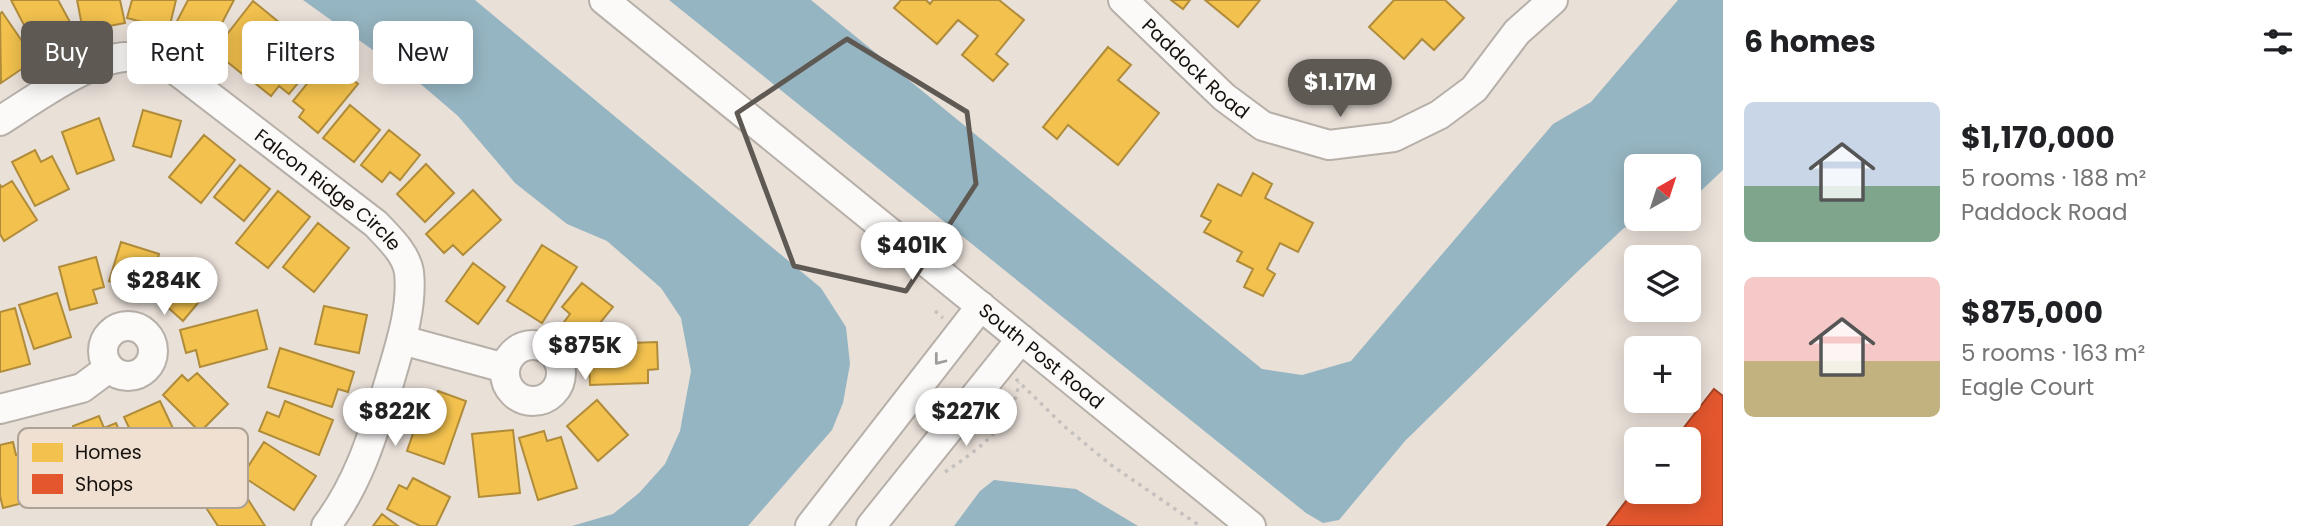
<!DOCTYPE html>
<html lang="en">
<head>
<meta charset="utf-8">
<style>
	:root { --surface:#fff; --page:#f6f6f6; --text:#202124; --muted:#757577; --accent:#5f5953 }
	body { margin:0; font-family:Poppins,sans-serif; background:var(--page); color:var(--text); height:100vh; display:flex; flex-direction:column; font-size:26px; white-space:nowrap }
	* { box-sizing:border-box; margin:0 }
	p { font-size:23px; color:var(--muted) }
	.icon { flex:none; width:38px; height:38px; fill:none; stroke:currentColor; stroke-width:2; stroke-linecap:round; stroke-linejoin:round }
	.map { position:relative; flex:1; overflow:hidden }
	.sheet { display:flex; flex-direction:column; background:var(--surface); width:595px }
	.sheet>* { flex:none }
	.guide { position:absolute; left:21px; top:21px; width:665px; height:63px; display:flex; gap:14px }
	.needle { width:46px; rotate:39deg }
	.buttons { position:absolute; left:1624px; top:154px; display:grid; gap:14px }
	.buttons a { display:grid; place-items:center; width:77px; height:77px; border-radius:10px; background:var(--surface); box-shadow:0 4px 18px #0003; font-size:35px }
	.price { position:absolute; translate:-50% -60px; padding:0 16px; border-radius:24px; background:#fff; color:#222; font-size:23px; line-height:46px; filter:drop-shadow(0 2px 4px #0008) }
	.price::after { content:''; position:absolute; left:50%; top:42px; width:21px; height:16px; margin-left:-10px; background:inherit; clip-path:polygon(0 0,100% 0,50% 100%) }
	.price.on { background:var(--accent); color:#fff }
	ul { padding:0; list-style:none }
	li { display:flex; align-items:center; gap:21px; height:175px; padding:0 21px }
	li span { display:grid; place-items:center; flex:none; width:196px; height:140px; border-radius:10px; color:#555 }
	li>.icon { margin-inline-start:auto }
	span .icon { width:84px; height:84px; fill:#fffc; stroke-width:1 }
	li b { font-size:30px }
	h2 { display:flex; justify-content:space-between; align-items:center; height:84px; padding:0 21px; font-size:30px }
	.tag { padding:0 24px; border-radius:10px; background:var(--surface); box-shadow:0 4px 18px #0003; font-size:24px; line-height:63px }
	.tag.on { background:var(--accent); color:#fff }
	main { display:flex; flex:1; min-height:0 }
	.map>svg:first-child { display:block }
	.water { fill:#96b5c2 }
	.homes { fill:#f2c14e; stroke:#b08c3a; stroke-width:2 }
	.shops { fill:#e4572e; stroke:#a64224; stroke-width:2 }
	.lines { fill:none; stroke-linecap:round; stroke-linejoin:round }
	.minor-casing { stroke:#b6b0a9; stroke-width:32 }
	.path { stroke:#c4c1be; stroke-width:3.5; stroke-dasharray:3.5 5; stroke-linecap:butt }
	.minor { stroke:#fcfaf9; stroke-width:28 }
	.oneway { stroke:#a09c9a }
	.marked { fill:none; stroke:#5f5953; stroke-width:5; stroke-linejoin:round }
	.labels { text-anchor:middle; stroke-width:7; stroke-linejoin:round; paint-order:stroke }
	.street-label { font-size:19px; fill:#15100b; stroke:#efe0d2 }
	.key { fill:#efe0d2; stroke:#aea296; stroke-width:2 }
	.key-label { font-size:19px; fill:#15100b }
</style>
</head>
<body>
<main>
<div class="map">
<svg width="1723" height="526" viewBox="0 0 1723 526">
	<rect width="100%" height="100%" fill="#e9e0d8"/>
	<path class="water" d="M 303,0 L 475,0 L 821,288 L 846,327 L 850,364 L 843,403 L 832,430 L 748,526 L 572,526 L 613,514 L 639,493 L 665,464 L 680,431 L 691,371 L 681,318 L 661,288 L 607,241 L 567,224 L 515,183 L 458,116 L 423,86 Z
		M 669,0 L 811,0 L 1262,369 L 1302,375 L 1351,361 L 1553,124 L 1591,102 L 1678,0 L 1723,0 L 1723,170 L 1689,202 L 1689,166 L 1636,166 L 1636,219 L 1647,219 L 1624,228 L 1576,273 L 1405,441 L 1339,520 L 1323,523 L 1306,513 Z
		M 994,480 L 1076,489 L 1138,526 L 954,526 L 980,491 Z"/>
	<path class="homes" d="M 11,0 L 58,0 L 76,33 L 38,52 Z
		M 77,0 L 120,0 L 125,23 L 83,31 Z
		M 132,0 L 176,0 L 169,29 L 127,18 Z
		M 188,0 L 234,0 L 211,44 L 175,25 Z
		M 901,0 L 926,0 L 930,4 L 933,0 L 999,0 L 1024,20 L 996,54 L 1008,64 L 993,81 L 962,55 L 978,36 L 958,20 L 937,44 L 894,8 Z
		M 1171,0 L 1190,0 L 1183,9 Z
		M 1205,0 L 1260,0 L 1238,27 Z
		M 1394,0 L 1445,0 L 1464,18 L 1434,50 L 1422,39 L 1404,59 L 1369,27 Z
		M 253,1 L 286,28 L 246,77 L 214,51 Z
		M 2,12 L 35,60 L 1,83 L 0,14 Z
		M 1108,47 L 1131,65 L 1118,80 L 1159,113 L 1118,165 L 1068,125 L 1057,139 L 1043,127 Z
		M 277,48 L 307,72 L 289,94 L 279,86 L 271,96 L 251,80 Z
		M 327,59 L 358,84 L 318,133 L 299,117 L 304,110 L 293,101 Z
		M 350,105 L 380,130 L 354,162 L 323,138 Z
		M 143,110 L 181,121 L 171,157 L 133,146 Z
		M 99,118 L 114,160 L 77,174 L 62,132 Z
		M 389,130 L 420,155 L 400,180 L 390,172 L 382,182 L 361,165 Z
		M 204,135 L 235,160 L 201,203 L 169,177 Z
		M 35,150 L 41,162 L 52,156 L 69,189 L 35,206 L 12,162 Z
		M 426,164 L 454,193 L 425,222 L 397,194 Z
		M 240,165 L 270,189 L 244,221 L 214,197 Z
		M 1253,173 L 1272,184 L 1265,198 L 1313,223 L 1298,252 L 1280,243 L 1267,269 L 1275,274 L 1263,296 L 1244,287 L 1253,269 L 1237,261 L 1242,252 L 1204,232 L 1211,221 L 1201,216 L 1218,184 L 1241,196 Z
		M 12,181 L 37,220 L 4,241 L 0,234 L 0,185 L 2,187 Z
		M 473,190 L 501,220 L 463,255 L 453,245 L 444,253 L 426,234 Z
		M 278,191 L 310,217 L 268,268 L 236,243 Z
		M 318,223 L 349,248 L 314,292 L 283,267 Z
		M 121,242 L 159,254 L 147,294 L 109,281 Z
		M 542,245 L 577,267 L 542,323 L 507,301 Z
		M 96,257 L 104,287 L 93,290 L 97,303 L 70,310 L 59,267 Z
		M 183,261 L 212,286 L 183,321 L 154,295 Z
		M 473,263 L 505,287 L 478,324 L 446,301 Z
		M 582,283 L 613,307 L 583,344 L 561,326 L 570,314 L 562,307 Z
		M 57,293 L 71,337 L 34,349 L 19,305 Z
		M 324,306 L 367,315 L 359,353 L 315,344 Z
		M 15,308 L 30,364 L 0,372 L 0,312 Z
		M 257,310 L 267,349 L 200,367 L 196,350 L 186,353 L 180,330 Z
		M 657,342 L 658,369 L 648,370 L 648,383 L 590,385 L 589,360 L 602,359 L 601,344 Z
		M 280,348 L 354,372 L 348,392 L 338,389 L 332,407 L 268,387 Z
		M 197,373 L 228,404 L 200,432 L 163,395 L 182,375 L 188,381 Z
		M 438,391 L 466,401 L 444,464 L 407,451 L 424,402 L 433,405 Z
		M 597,400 L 628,435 L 598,461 L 567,426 Z
		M 160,401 L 180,443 L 144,460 L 124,417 Z
		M 285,401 L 333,420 L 319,455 L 259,431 L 267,412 L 279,417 Z
		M 99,416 L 104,428 L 116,423 L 136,470 L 98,486 L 73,426 Z
		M 513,430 L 520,493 L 479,497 L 472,434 Z
		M 544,431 L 547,441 L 561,437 L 577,488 L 538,500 L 519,438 Z
		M 13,442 L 16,455 L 31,452 L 43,498 L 3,508 L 0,496 L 0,445 Z
		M 264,442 L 316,476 L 294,510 L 242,476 Z
		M 413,478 L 450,497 L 436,526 L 420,526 L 387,509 L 399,485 L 407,489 Z
		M 237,482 L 265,526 L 218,526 L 203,503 Z
		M 382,514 L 398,526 L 373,526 Z"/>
	<path class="shops" d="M 1714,389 L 1723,396 L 1723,526 L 1607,526 L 1636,488 L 1636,492 L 1689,492 L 1689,439 L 1675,439 Z"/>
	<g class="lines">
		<defs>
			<g id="minor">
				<path id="s1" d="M 604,0 L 1251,526"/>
				<path id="s2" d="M 1123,0 L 1224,97 L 1263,126 L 1329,145 L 1394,137 L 1439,115 L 1474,89 L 1517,32 L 1553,0"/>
				<path id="s3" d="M 0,121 C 30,102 90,59 125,57 C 143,56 161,64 177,71 L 376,224 C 388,237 406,253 409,272 C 413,309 399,348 389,383 C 373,434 359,483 326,526"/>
				<circle cx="128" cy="351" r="25"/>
				<path d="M 402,340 L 505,368"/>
				<circle cx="533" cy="373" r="28"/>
				<path d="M 0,409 L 82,388 L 109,368"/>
				<path d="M 810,526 L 981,306"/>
				<path d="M 871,526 L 1021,339"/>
			</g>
		</defs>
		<use href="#minor" class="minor-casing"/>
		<path class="path" d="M 935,311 L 943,318
			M 1016,379 L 1065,427 L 1111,465 L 1200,526
			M 945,472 C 979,449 1012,426 1019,383"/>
		<use href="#minor" class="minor"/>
	</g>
	<defs><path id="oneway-chevron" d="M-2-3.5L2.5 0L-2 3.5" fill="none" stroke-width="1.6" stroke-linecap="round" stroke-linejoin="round" transform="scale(1.75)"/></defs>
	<use class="oneway" href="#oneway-chevron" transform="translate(939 360) rotate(128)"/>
	<path class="marked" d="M 847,39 L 967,112 L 976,184 L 906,291 L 794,266 L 737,113 Z"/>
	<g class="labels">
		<g class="street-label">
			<text dy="7" stroke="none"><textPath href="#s2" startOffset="100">Paddock Road</textPath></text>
			<text dy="7" stroke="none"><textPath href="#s3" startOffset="388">Falcon Ridge Circle</textPath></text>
			<text dy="7" stroke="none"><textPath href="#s1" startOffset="564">South Post Road</textPath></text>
		</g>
	</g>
	<rect x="18" y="428" width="230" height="80" rx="10" class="key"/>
	<rect x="32" y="443" width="31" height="19" fill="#f2c14e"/>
	<rect x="32" y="474" width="31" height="20" fill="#e4572e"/>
	<g class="key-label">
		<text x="75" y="459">Homes</text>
		<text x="75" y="491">Shops</text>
	</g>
</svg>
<div class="buttons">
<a><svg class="needle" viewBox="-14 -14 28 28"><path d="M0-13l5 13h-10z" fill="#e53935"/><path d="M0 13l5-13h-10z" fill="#757577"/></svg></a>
<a><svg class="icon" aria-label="layers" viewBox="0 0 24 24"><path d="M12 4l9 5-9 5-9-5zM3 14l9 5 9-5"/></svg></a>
<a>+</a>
<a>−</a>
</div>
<b class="price on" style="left:1340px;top:119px">$1.17M</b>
<b class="price" style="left:912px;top:282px">$401K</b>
<b class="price" style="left:164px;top:317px">$284K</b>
<b class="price" style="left:585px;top:382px">$875K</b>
<b class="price" style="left:395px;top:448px">$822K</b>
<b class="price" style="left:966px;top:448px">$227K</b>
<div class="guide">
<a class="tag on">Buy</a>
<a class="tag">Rent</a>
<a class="tag">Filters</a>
<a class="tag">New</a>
</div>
</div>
<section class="sheet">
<h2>6 homes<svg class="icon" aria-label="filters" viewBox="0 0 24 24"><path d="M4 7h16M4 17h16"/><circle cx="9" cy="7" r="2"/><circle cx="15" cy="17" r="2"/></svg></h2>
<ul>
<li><span style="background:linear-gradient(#c9d6e8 60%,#7fa58c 0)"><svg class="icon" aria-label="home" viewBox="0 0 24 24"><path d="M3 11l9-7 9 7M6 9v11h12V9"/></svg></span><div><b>$1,170,000</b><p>5 rooms · 188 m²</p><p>Paddock Road</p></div></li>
<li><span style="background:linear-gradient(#f6c9c9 60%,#c2b280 0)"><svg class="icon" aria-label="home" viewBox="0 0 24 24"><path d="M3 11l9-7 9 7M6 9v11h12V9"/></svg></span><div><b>$875,000</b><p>5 rooms · 163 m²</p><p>Eagle Court</p></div></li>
</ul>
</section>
</main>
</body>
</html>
